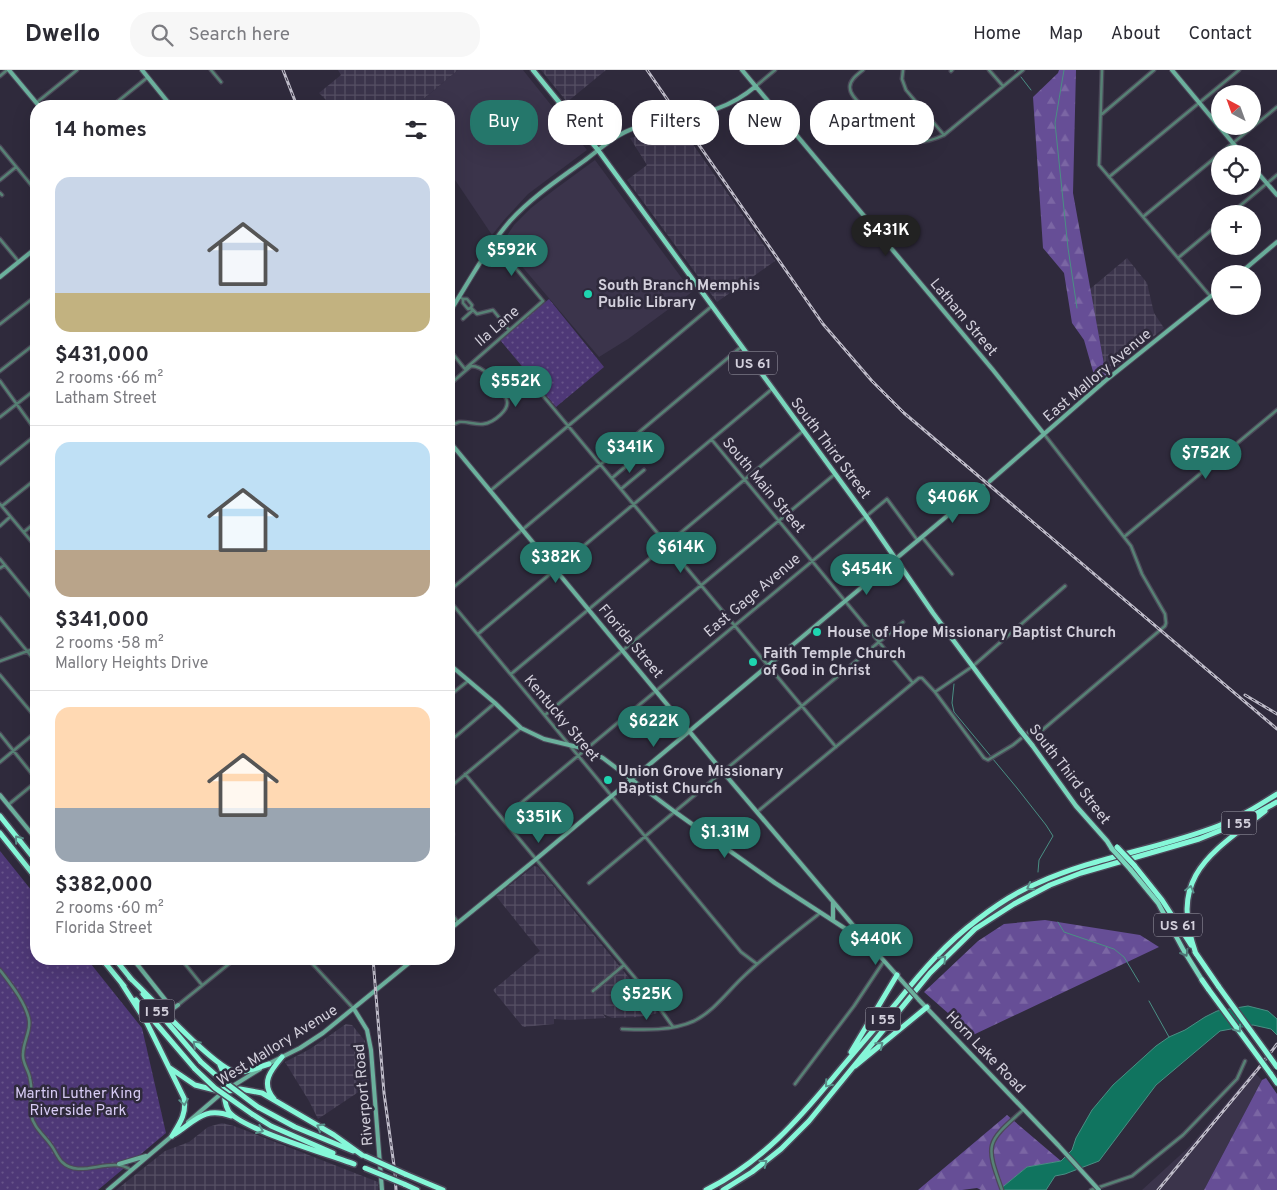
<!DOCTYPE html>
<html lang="en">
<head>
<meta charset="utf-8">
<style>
	:root { --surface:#fff; --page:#f7f7f7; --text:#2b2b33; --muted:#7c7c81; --line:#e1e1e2; --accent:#25776b }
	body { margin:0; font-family:Overpass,sans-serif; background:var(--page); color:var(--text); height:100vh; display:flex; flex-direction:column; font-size:19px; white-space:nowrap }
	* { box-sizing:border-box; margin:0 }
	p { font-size:16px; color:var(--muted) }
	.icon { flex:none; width:28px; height:28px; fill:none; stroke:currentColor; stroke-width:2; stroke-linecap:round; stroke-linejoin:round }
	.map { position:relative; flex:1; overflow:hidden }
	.drawer { position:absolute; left:30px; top:30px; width:425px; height:865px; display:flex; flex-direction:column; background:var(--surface); border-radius:20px; box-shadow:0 5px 20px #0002 }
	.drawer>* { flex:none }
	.hud { position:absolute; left:470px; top:30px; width:475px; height:45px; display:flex; gap:10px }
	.needle { width:32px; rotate:319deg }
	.controls { position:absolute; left:1211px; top:15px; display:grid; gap:10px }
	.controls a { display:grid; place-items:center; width:50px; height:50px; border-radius:50%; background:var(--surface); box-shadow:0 5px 20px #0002; font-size:25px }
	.price { position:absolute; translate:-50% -42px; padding:0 11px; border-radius:18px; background:var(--accent); color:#fff; font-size:16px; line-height:32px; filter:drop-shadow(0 1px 2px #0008) }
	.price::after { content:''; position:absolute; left:50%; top:30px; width:15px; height:11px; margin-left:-8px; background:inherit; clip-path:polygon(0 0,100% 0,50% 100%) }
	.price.on { background:#222; color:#fff }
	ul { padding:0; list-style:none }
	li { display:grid; align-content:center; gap:10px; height:265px; padding:0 25px }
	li+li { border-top:1px solid var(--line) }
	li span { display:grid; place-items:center; height:155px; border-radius:15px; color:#555 }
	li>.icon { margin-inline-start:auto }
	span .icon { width:90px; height:90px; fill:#fffc; stroke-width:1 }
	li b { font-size:21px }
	h2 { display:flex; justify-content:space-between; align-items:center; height:60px; padding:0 25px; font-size:21px }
	.pill { padding:0 18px; border-radius:20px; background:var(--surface); box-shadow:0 5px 20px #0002; font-size:18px; line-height:45px }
	.pill.on { background:var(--accent); color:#fff }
	header { display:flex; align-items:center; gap:30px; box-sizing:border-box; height:70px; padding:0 25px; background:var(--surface); border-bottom:1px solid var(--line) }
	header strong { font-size:24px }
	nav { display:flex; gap:28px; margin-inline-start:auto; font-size:18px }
	.search { width:350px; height:45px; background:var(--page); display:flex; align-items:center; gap:12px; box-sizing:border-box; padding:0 18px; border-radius:20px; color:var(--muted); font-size:19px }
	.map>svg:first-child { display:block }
	.built { fill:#3b344b }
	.industrial { fill:url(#industrial-grid) }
	.grass { fill:url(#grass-dots) }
	.forest { fill:url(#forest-firs) }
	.water { fill:#10745f; stroke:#4a8f84 }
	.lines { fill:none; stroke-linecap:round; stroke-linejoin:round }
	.stream { stroke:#4a8f84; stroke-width:1 }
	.street-casing { stroke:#4c4859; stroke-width:5 }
	.secondary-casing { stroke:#4c4859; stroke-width:6 }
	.primary-casing { stroke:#4c4859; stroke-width:7 }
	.highway-casing { stroke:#4c4859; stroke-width:8 }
	.street { stroke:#578275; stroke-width:2.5 }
	.secondary { stroke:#6bb19d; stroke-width:4 }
	.primary { stroke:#79d6bc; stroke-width:4.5 }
	.highway { stroke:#85f7d8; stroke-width:5 }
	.rail-casing { stroke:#bfbcc9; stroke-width:3 }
	.rail { stroke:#2f2a3c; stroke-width:1; stroke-dasharray:4; stroke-linecap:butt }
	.secondary-bridge-casing { stroke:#4c4859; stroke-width:6; stroke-linecap:butt }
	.primary-bridge-casing { stroke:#4c4859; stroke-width:7; stroke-linecap:butt }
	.highway-bridge-casing { stroke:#4c4859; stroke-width:8; stroke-linecap:butt }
	.secondary-bridge { stroke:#6bb19d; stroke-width:4 }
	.primary-bridge { stroke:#79d6bc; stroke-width:4.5 }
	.highway-bridge { stroke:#85f7d8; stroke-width:5 }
	.oneway { stroke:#5a908a }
	.oneway2 { stroke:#507776 }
	.poi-dot { fill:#1ed5b0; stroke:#2f2a3c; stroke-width:2 }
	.labels { text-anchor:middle; stroke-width:5; stroke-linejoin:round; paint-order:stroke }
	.shield { fill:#2f2a3c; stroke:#a19eab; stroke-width:1 }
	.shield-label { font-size:14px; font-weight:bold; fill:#d2cfdb }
	.poi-label { font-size:15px; font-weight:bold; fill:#d2cfdb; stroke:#2f2a3c; text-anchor:start }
	.street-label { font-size:15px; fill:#d2cfdb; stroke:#2f2a3c }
	.park-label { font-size:15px; fill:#d7cbf4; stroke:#2f2a3c }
</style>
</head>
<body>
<header>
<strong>Dwello</strong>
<div class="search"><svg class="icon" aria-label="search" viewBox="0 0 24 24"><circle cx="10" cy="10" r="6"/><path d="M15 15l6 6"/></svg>Search here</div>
<nav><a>Home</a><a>Map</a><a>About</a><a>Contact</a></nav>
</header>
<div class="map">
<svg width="1277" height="1120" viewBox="0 0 1277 1120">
	<defs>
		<pattern id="industrial-grid" width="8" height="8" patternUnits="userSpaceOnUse" patternTransform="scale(1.25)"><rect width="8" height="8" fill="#3b344b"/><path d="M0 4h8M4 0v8" fill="none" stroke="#565064"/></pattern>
		<pattern id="grass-dots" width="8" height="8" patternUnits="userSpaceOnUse" patternTransform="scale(1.25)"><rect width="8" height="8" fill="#4e3877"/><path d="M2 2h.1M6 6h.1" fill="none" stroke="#67548a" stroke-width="1.8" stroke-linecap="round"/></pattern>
		<pattern id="forest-firs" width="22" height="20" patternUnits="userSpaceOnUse" patternTransform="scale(1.25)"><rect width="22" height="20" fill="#664e96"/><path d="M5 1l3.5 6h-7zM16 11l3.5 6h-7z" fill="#7b66a4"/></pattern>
	</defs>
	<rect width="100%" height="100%" fill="#2f2a3c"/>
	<path class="built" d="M 458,0 L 523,0 L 587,80 L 528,124 L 504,150 L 492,165 L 449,101 L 449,36 L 415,36 Z
		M 595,90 L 692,222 L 628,269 L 599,287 L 502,173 L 514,155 L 531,138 L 554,120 Z
		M 1253,1001 L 1262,1010 L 1204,1120 L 1142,1120 L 1189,1077 Z"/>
	<path class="industrial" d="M 338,0 L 458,0 L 415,36 L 338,36 L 327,31 L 319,23 L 341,5 Z
		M 541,0 L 606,0 L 567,32 Z
		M 680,56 L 775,191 L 717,232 L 627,110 L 647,95 L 630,68 Z
		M 1127,188 L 1147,213 L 1154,243 L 1164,258 L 1106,305 L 1090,219 Z
		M 534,796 L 538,797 L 658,943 L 640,947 L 612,948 L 603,944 L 606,948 L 570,950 L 554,949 L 554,954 L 523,957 L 493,920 L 540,881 L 496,826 Z
		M 346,954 L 352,955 L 365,971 L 369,1015 L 318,1049 L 309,1031 L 285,992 L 310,979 Z
		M 222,1053 L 234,1056 L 378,1112 L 378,1120 L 116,1120 L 165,1081 L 189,1072 L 208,1057 Z"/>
	<path class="grass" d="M 549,229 L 604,297 L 556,337 L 500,270 Z
		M 0,781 L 36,826 L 36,889 L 87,889 L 142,958 L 166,1063 L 98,1120 L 0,1120 Z"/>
	<path class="forest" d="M 1059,0 L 1076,0 L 1073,123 L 1106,305 L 1096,312 L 1084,270 L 1072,253 L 1064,203 L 1043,178 L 1033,27 L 1058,3 Z
		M 1045,850 L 1140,865 L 1159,877 L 973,965 L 924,922 L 978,871 L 1004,854 Z
		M 1266,1008 L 1277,1024 L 1277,1120 L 1204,1120 L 1262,1010 Z
		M 1007,1045 L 1061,1091 L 1027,1097 L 999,1120 L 981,1120 L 977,1118 L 962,1120 L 918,1120 Z"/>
	<path class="water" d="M 1248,936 L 1268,941 L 1277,949 L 1277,965 L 1271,959 L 1253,955 L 1220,961 L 1156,1015 L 1099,1091 L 1065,1104 L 1055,1106 L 1046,1120 L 999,1120 L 1027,1097 L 1061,1091 L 1072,1080 L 1076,1068 L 1092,1040 L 1113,1015 L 1156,976 L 1169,967 L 1185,960 L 1205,947 L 1217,941 Z"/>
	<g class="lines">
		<path class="stream" d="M 1015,0 L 1015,1
			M 1064,0 L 1055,53 L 1068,178 L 1077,238
			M 1021,7 L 1031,20
			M 954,614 L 952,633 L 954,642 L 1017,718 L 1046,755 L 1053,766 L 1039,790 L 1038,802
			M 1058,852 L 1064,862 L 1114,879 L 1124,887 L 1139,912
			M 1149,931 L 1169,967"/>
		<defs>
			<path id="street" d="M 211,0 L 221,12
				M 863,0 C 858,4 849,10 850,18 C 850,26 861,34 866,40 C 889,65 909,82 944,65 L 1023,0
				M 903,0 L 902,9 L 906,20 L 944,65
				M 989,0 L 1003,16
				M 1102,0 L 1099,95 L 1211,227
				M 951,1 L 952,0
				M 0,6 L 7,0
				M 756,16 L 775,0
				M 36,33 L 77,0
				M 112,36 L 148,7
				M 1102,44 L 1154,0
				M 0,77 L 36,121
				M 1109,107 L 1239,0
				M 0,110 L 16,97
				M 0,123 L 2,125
				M 1230,144 L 1277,105
				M 1144,146 L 1277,37
				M 0,169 L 19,192
				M 33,181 L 36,186
				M 1178,188 L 1220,153
				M 459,227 L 463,229 L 467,229 L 472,235 L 471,238
				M 463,229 L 463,233 L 468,239 L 471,238 L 477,244 L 493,240 L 509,260
				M 463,249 L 473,240
				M 0,254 L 36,226
				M 449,279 L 465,299 L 543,231 L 494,172
				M 0,301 L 36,273
				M 0,311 L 36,361
				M 449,315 L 471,296 C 487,296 498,317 506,328 C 512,339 493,353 483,354 C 475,355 467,351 459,352 C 455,353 452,355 449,358
				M 539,321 L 836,677
				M 0,347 L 36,319
				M 712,370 L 912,612
				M 0,394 L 36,365
				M 612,408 L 637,387
				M 621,419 L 644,400
				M 490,421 L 712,236
				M 0,434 L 36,477
				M 2,436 L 36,409
				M 0,456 L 10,447
				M 24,462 L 36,452
				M 922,467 L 952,504
				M 1124,467 L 1277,340
				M 0,489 L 36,533
				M 0,498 L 5,495
				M 449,521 L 741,277
				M 449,530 L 741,882 L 757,894
				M 0,548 L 36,592
				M 478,564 L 772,319
				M 0,591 L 36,578
				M 511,604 L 803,361
				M 0,605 L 36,648
				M 935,622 L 973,596 L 1065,516
				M 449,626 L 468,611
				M 545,645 L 835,404
				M 0,664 L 36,709
				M 449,672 L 495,633
				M 0,692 L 36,662
				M 465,704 L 656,933 L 673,957
				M 449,718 L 521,658
				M 8,735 L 36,712
				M 757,742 L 919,608 L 922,608 L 935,622 L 984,688 L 988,690 L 1013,675 L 1035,657 L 1037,657 L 1040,662 L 1165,556 L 1166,553 L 1165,544 L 1142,504 L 1131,476 L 1044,364
				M 508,744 L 887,429 L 918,471
				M 449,755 C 454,761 454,767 449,773
				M 589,813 L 903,552
				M 449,841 L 458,852
				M 181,889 L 202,915
				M 308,889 L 354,939
				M 0,900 C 10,913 26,933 29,950 C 31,961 23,972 23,984 C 22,993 29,1000 30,1009 C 33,1020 30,1032 31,1044 C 33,1057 44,1065 51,1075 C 55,1080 57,1087 62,1092 C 80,1110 111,1085 131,1100
				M 593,921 L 624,895
				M 178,935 L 235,889
				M 622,959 C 645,960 672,961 694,951 C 714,941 727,922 743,907 C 767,884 793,864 820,843
				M 795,1014 L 854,936 L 884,891
				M 1002,1120 C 985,1073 986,1073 1023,1040
				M 1091,1120 L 1132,1106 L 1183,1065 L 1237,1009 L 1245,991"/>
			<path id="secondary" d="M 9,0 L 39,36
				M 142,0 L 171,36
				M 742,0 L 993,300 L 1044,364
				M 1172,0 L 1242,84
				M 1252,96 L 1277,125
				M 1239,204 L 1277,172
				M 0,207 L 36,178
				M 449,243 C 469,212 486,179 510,151 C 532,127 558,110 584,91 C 600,79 616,64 635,58 C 680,43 716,50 756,16
				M 449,371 L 723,702 L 869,874
				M 990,411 L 1105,311 L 1220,219
				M 449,594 L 495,633 L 521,658 L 544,669 L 586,679 L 603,688 L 675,742 L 775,813 L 869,874 L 902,911
				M 0,725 L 36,769
				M 833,832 L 833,850
				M 449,860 L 535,790 L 983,416
				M 133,889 L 171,937 L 174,938 L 178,935
				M 919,930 L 1058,1075
				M 354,939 L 367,960 L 371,980 L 382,1120
				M 268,994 L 300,978 L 323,963 L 414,889
				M 188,1052 L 223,1022 L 260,999
				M 119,1094 L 146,1086
				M 108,1120 L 173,1065"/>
			<path id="primary" d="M 533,0 L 598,80 L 866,446 L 933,543 L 1020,660
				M 1032,675 L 1076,736 L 1107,771 L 1112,779
				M 1130,799 L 1158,833 L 1184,881 L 1202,910"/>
			<path id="highway" d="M 0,746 L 36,791
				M 0,763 L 36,808
				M 1134,795 L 1162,830 L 1191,875
				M 1195,882 L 1219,917
				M 1196,884 C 1168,806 1210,784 1265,741
				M 102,889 L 124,916
				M 115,889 L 132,910
				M 130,908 C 149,925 216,1000 236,1002 C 246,1003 259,997 269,994
				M 1202,910 L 1209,920
				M 122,914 L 147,953 L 184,1028 C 187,1043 180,1053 172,1066
				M 143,924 L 201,992
				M 136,930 L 195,999
				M 851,982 L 897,905
				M 220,995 C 228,1009 220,1025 228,1040 C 237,1058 331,1085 354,1094
				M 855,996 L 927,937
				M 170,998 L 195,1015 L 223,1022 L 240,1019 L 262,1023 L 334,1065 L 362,1085
				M 1270,1003 L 1277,1013
				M 274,1029 C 260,1013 271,1000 282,987
				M 258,1037 L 295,1057 L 353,1081
				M 252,1044 L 271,1056 L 333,1083
				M 175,1064 C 196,1050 205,1036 231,1046
				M 405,1104 L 443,1120
				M 404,1114 L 417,1120
				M 706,1120 C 761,1093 799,1049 837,1003 C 857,979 878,955 898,931 C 922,901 946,873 977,850 C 995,836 1016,822 1038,813 C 1095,787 1159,779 1218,756 C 1239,748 1258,736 1277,724
				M 723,1120 L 752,1102 L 781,1079 L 809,1051 L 930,903 L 975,859 L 1014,834 L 1050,815 L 1081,803 L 1199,769 L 1239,753 L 1277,732"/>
		</defs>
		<use href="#street" class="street-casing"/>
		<use href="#secondary" class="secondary-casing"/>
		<use href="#primary" class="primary-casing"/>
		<use href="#highway" class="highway-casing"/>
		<use href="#street" class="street"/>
		<use href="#secondary" class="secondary"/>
		<use href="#primary" class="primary"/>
		<use href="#highway" class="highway"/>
		<defs>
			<path id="rail" d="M 283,0 L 297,36
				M 647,0 L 823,254 L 872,311 L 904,343 L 1277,659
				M 1245,625 L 1277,644
				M 373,889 L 384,1023 L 395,1103 L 396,1120
				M 1158,1120 L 1258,999 L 1277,974"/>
		</defs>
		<use href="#rail" class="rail-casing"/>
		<use href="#rail" class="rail"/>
		<defs>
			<path id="secondary-bridge" d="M 902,911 L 919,930
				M 1058,1075 L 1099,1120"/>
			<path id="primary-bridge" d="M 1020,660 L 1032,675
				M 1112,779 L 1130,799"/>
			<path id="highway-bridge" d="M 1117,777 L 1134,795
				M 1219,917 L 1277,997
				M 1209,920 L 1270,1003
				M 201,992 L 218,1007 L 258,1037
				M 195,999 L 215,1018 L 252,1044
				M 365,1086 L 405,1104
				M 365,1098 L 404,1114"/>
		</defs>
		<use href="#secondary-bridge" class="secondary-bridge-casing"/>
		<use href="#primary-bridge" class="primary-bridge-casing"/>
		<use href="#highway-bridge" class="highway-bridge-casing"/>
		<use href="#secondary-bridge" class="secondary-bridge"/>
		<use href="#primary-bridge" class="primary-bridge"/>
		<use href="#highway-bridge" class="highway-bridge"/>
	</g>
	<defs><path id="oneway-chevron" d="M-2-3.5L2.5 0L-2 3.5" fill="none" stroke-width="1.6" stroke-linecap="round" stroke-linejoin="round" transform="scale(1.25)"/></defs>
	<g class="oneway">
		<use href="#oneway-chevron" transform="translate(18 769) rotate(-129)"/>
		<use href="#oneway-chevron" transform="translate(1030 817) rotate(151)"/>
		<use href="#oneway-chevron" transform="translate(1190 819) rotate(-75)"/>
		<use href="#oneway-chevron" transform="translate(943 889) rotate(-46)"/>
		<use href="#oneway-chevron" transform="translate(1238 959) rotate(54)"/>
		<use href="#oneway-chevron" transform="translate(196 974) rotate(-137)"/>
		<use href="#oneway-chevron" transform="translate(880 975) rotate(-39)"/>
		<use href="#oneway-chevron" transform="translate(828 1014) rotate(130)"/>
		<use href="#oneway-chevron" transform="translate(184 1032) rotate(81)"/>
		<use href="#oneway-chevron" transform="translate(320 1057) rotate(-150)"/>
		<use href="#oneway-chevron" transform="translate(260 1060) rotate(23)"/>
		<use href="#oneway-chevron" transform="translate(764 1093) rotate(-38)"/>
	</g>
	<use class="oneway2" href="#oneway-chevron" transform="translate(1185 883) rotate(60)"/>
	<g class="poi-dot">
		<circle cx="588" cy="224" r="5"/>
		<circle cx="817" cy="562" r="5"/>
		<circle cx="753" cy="592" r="5"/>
		<circle cx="608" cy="710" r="5"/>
	</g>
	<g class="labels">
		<g class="shield">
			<rect x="729" y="281.5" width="48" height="23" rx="4"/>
			<rect x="1221.5" y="741.5" width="35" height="23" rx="4"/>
			<rect x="1154" y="843.5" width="48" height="23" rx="4"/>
			<rect x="139.5" y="929.5" width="35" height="23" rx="4"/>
			<rect x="865.5" y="937.5" width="35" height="23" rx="4"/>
		</g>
		<g class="shield-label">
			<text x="753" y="298">US 61</text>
			<text x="1239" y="758">I 55</text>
			<text x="1178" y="860">US 61</text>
			<text x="157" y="946">I 55</text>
			<text x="883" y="954">I 55</text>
		</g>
		<g class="poi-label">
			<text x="598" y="220">South Branch Memphis<tspan x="598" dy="17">Public Library</tspan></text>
			<text x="827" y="567">House of Hope Missionary Baptist Church</text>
			<text x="763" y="588">Faith Temple Church<tspan x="763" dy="17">of God in Christ</tspan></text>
			<text x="618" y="706">Union Grove Missionary<tspan x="618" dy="17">Baptist Church</tspan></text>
		</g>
		<g class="street-label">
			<text transform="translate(964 247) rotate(50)" y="5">Latham Street</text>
			<text transform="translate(497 256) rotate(-41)" y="5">Ila Lane</text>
			<text transform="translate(1097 305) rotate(-40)" y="5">East Mallory Avenue</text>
			<text transform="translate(831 378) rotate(53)" y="5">South Third Street</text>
			<text transform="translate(764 415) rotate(50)" y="5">South Main Street</text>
			<text transform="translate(752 525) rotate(-40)" y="5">East Gage Avenue</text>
			<text transform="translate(631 571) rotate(50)" y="5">Florida Street</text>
			<text transform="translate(562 648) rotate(50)" y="5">Kentucky Street</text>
			<text transform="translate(1070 704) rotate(52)" y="5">South Third Street</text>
			<text transform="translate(277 975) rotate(-32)" y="5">West Mallory Avenue</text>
			<text transform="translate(986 982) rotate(46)" y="5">Horn Lake Road</text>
			<text transform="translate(363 1025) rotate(-95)" y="5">Riverport Road</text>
		</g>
		<g class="park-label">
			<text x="78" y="1028">Martin Luther King<tspan x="78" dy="17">Riverside Park</tspan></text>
		</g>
	</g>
</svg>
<div class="controls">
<a><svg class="needle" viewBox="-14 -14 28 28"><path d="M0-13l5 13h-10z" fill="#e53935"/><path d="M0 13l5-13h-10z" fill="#7c7c81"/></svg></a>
<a><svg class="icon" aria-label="locate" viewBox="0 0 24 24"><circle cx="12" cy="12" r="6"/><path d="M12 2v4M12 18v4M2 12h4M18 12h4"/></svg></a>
<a>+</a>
<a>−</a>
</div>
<b class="price on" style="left:886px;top:187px">$431K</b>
<b class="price" style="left:512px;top:207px">$592K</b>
<b class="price" style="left:516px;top:338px">$552K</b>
<b class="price" style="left:630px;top:404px">$341K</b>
<b class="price" style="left:1206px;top:410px">$752K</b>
<b class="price" style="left:953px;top:454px">$406K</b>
<b class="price" style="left:681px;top:504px">$614K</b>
<b class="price" style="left:556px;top:514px">$382K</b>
<b class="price" style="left:867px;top:526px">$454K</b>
<b class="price" style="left:654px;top:678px">$622K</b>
<b class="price" style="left:539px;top:774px">$351K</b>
<b class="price" style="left:725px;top:789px">$1.31M</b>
<b class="price" style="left:876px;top:896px">$440K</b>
<b class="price" style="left:647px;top:951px">$525K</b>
<div class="hud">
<a class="pill on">Buy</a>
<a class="pill">Rent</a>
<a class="pill">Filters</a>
<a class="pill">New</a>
<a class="pill">Apartment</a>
</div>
<section class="drawer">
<h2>14 homes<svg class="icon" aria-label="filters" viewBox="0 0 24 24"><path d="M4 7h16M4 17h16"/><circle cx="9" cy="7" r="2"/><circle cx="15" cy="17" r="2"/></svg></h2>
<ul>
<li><span style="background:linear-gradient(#c9d6e8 75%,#c2b280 0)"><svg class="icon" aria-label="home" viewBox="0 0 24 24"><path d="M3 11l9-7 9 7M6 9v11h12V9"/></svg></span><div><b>$431,000</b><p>2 rooms · 66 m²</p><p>Latham Street</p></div></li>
<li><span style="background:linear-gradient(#bfe0f5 70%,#b9a48a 0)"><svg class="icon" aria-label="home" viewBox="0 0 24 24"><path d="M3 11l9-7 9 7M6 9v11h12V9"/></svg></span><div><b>$341,000</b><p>2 rooms · 58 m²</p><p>Mallory Heights Drive</p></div></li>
<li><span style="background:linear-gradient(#ffd9b3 65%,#9aa5b1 0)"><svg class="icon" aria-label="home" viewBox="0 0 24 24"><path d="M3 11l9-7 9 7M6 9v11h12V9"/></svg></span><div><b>$382,000</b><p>2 rooms · 60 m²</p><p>Florida Street</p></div></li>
</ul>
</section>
</div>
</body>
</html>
